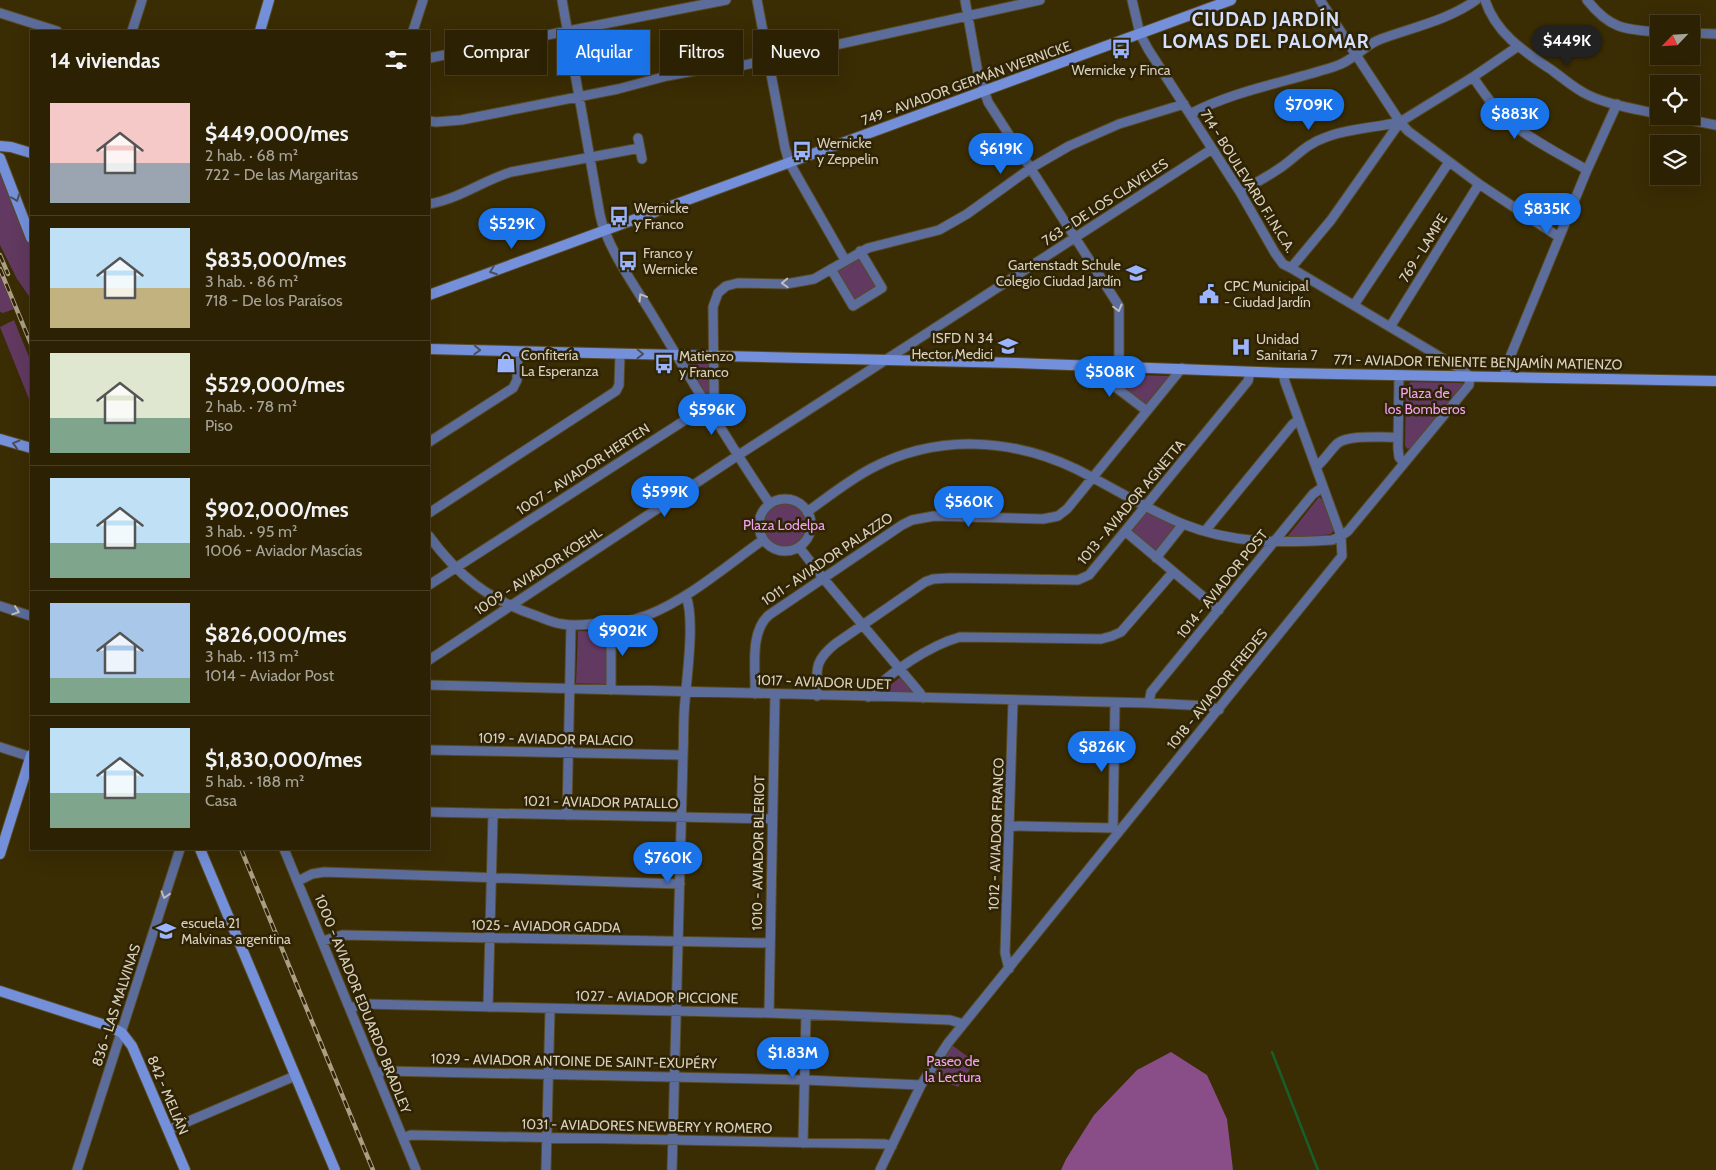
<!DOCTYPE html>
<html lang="es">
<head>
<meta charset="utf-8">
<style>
	:root { --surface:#2c2102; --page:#382e11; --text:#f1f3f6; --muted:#a6a399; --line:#483e24; --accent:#1a73e8 }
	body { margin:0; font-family:Cabin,sans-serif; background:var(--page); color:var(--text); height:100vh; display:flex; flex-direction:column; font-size:19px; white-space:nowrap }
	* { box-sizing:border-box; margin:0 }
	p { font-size:16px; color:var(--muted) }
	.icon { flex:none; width:28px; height:28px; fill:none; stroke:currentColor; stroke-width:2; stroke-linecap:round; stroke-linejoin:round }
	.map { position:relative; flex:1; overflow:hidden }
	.panel { position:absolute; left:30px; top:30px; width:400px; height:820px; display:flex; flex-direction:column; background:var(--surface); border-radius:0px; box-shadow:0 5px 20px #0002,0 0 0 1px var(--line) }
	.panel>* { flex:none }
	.banner { position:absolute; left:445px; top:30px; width:475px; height:45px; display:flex; gap:10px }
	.needle { width:32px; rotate:245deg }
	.tools { position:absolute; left:1650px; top:15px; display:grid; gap:10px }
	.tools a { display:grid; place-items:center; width:50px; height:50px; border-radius:0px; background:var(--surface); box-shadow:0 5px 20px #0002,0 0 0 1px var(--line); font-size:25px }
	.price { position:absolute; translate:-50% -42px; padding:0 11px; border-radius:18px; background:var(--accent); color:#fff; font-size:16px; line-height:32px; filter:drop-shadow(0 1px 2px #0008) }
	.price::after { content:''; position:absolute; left:50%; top:30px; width:15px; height:11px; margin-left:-8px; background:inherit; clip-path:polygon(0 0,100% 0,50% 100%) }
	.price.on { background:#222; color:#fff }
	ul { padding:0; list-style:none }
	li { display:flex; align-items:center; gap:15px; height:125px; padding:0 20px }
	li+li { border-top:1px solid var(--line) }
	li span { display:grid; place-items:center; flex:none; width:140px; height:100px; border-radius:0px; color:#555 }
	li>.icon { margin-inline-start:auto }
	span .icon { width:60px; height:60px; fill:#fffc; stroke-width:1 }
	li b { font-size:21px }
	h2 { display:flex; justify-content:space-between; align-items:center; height:60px; padding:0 20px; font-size:21px }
	.pill { padding:0 18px; border-radius:0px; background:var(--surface); box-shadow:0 5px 20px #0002,0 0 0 1px var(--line); font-size:18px; line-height:45px }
	.pill.on { background:var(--accent); color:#fff }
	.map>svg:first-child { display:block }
	.green { fill:#623960 }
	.forest { fill:#894e87 }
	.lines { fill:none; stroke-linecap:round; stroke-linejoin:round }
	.stream { stroke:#16602a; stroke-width:2.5 }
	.street-casing { stroke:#574a24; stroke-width:11 }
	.secondary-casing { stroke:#574a24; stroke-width:12 }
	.street { stroke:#5c6d9c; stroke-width:9 }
	.secondary { stroke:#7590db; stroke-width:10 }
	.rail-casing { stroke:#aa9f85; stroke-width:4.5 }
	.rail { stroke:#2e2305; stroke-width:2.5; stroke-dasharray:8; stroke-linecap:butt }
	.oneway { stroke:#4a4f5b }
	.oneway2 { stroke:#c0bcb6 }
	.labels { text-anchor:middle; stroke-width:5; stroke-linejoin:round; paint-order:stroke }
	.poi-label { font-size:14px; fill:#d9d0bc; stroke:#2e2305; text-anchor:start }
	.street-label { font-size:14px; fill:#d9d0bc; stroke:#2e2305 }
	.park-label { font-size:14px; fill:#f4a1f1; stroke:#2e2305 }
	.district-label { font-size:19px; font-weight:bold; letter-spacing:1px; fill:#d5e0fc; stroke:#2e2305 }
</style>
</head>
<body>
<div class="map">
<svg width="1716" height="1170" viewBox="0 0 1716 1170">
	<rect width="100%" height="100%" fill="#3a2c03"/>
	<path class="green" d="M 0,171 L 31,247 L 31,299 L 17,279 L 0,245 Z
		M 860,251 L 882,288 L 853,306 L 831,269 Z
		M 0,276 L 14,309 L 3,313 L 0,312 Z
		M 14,320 L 31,362 L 31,404 L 0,327 Z
		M 688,364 L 709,364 L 711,395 L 708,399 Z
		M 1102,374 L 1170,376 L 1147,406 Z
		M 1411,382 L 1462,383 L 1464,386 L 1413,447 L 1407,449 L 1405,445 L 1406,386 Z
		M 1319,497 L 1323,500 L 1334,530 L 1331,534 L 1290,539 L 1287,537 Z
		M762 525a22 22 0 1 1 44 0a22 22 0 1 1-44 0Z
		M 1149,509 L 1181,525 L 1156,555 L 1130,534 Z
		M 578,631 L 608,632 L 607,684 L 576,683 Z
		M 902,676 L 916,693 L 877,695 Z
		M 952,1045 L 975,1062 L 958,1087 L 931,1076 Z"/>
	<path class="forest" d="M 1171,1052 L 1207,1075 L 1227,1119 L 1233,1170 L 1061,1170 L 1066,1159 L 1094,1115 L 1137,1070 Z"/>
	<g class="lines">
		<path class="stream" d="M 1272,1052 L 1318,1170"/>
		<defs>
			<path id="street" d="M 562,0 L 600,215 C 607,248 635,286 653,316 C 691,379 728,443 770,504
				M 757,0 L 785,148 L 789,162 L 845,260
				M 965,0 L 978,73 L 988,102 L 1119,306 L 1119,366
				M 1320,0 L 1400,122 L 1408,131 L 1479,184 L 1559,237
				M 1485,0 C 1496,34 1525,52 1553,71 C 1564,79 1575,89 1588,95 C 1609,105 1636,109 1659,114
				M 1587,0 C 1609,28 1624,30 1659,32
				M 0,13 L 57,31
				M 132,31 L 142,0
				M 413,31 L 423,0
				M 1691,33 L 1716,34
				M 429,58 L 726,0
				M 1473,77 C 1483,92 1494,108 1507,120 C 1531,140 1560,154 1587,170
				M 1190,114 C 1235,90 1288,82 1336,66 C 1353,61 1364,45 1381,39 C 1414,27 1448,20 1476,0
				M 1670,116 L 1716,125
				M 429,121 L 436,122 L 461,120 L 618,89 L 667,76 L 699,70 L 731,68 L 1040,0
				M 638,138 L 642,159
				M 1240,192 C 1253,184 1267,177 1280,168 C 1295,158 1306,144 1324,138 C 1348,128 1375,128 1400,122
				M 429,204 C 459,199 482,181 511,172 L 640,148
				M 1291,268 L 1331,220 L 1400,122 L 1473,77 L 1517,47
				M 831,269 L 853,306 L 882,288 L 860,251
				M 1354,305 L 1449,162
				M 1390,327 L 1479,184
				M 1090,366 L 1101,376 L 1147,411
				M 1399,375 L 1398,448 L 1399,457 L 1404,463
				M 1504,377 L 1510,357 L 1587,170 L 1617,104
				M 429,442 L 513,388 L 517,380 L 518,352
				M 1316,467 C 1325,460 1330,450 1338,443 C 1350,434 1383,438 1398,437
				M759 525a26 26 0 1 1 52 0a26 26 0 1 1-52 0Z
				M 807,512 C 828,497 849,480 872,468 C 937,434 1011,438 1076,469 C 1112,487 1146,509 1183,524 C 1233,544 1281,543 1332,540 L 1341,536 L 1348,531 L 1469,385 L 1470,377 L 1464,371 L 1291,268 L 1283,264 L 1275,253 L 1240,192 L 1148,49 L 1140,34 L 1132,0
				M 429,513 L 616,391 L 619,385 L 620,354
				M 1205,531 L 1292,425 L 1298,420
				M 1126,532 L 1219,610
				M 429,536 C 458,576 489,600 537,616 C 545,619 553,623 562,624 C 572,626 582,625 592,624 C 612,624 630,622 648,615 C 690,598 726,566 763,540
				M 799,547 L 823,578 L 920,693 L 923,698
				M 1156,558 L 1183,524
				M 429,585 L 710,404 L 714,395 L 713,307 L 718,293 L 726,286 L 738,283 L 786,284 L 814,279 L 868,248 L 939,230 L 967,214 L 1031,168 L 1069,146 L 1119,124 L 1184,104
				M 0,606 L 31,616
				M 429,660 L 737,456 L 1212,149
				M 429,685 L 1149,703 L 1208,706 L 1219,710
				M 611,690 L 611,624
				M 755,694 C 756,670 749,632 769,615 L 902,525 L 912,520 L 934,516 L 1043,519 L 1058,516 L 1067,509 L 1182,368
				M 817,696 C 817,670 813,662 835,644 L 925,582 L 933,579 L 950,578 L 1078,580 L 1089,575 L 1248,381 L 1250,372
				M 868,697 C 887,673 931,645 960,637 L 1101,639 L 1112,636 L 1121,632 L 1173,572
				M 1115,703 L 1113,828 L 1118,833
				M 1149,703 L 1151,692 L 1313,494 L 1323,487
				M 0,747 L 31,757
				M 429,750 L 683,755
				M 429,812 L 772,819
				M 567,815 L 571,625
				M 1010,826 L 1113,828
				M 284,849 L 416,1170
				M 298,881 L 312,874 L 324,872 L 680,884
				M 323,941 L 342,935 L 770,943
				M 1009,969 L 1005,953 L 1013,701
				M 488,1007 L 493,814
				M 350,1008 L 364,1004 L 769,1013 L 950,1020 L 963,1024
				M 769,1013 L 775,694
				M 376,1073 L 386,1071 L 805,1080 L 921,1085
				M 168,1130 L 295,1076
				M 403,1138 L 411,1135 L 885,1144 L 892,1146
				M 803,1143 L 806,1015
				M 77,1170 L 180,849
				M 546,1170 L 550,1009
				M 672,1170 L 683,755 C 684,737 683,719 685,701 C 687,674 695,619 686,596
				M 880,1170 L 921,1085 L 948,1043 L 1342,556 L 1341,536 L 1285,382 L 1283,373"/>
			<path id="secondary" d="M 260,31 L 269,0
				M 0,146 L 11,147 L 31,153
				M 0,158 L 31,238
				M 429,295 L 1231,0
				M 429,349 L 1016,363 L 1283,373 L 1716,381
				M 0,439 L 31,448
				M 200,849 L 335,1170
				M 0,854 L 31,755
				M 0,991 L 111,1027 L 122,1033 L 132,1046 L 185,1170"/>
		</defs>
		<use href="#street" class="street-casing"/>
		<use href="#secondary" class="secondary-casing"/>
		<use href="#street" class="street"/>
		<use href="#secondary" class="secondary"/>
		<defs>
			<path id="rail" d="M 0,255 L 8,274
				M 0,269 L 31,344
				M 241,849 L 373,1170"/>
		</defs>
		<use href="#rail" class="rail-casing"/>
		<use href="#rail" class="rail"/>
	</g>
	<defs><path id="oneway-chevron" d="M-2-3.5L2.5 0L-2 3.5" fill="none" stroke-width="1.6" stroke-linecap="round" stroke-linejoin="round" transform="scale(1.25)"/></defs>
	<g class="oneway">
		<use href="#oneway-chevron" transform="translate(16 198) rotate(69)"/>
		<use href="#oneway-chevron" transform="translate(493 271) rotate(160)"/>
		<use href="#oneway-chevron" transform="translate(477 350) rotate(2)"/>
		<use href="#oneway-chevron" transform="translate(640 354) rotate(1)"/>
		<use href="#oneway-chevron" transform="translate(16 444) rotate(-164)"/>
	</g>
	<g class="oneway2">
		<use href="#oneway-chevron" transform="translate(785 283) rotate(178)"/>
		<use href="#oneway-chevron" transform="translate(642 297) rotate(-121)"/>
		<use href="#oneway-chevron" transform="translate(1118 308) rotate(75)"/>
		<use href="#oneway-chevron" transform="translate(16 611) rotate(18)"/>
		<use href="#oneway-chevron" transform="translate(165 895) rotate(107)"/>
	</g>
	<defs>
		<symbol id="bus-bare" viewBox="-9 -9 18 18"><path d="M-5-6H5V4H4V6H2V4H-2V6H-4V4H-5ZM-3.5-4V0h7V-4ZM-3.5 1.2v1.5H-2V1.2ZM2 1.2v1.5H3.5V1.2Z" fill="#9ab5fd" stroke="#2e2305" stroke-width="2.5" paint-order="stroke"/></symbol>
		<symbol id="school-bare" viewBox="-9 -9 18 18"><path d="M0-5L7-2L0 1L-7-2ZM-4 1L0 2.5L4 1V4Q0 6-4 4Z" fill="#9ab5fd" stroke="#2e2305" stroke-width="2.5" paint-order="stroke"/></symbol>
		<symbol id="civic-bare" viewBox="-9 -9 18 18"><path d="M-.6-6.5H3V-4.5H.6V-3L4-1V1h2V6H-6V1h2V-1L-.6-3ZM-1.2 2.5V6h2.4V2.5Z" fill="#9ab5fd" stroke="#2e2305" stroke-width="2.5" paint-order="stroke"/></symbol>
		<symbol id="hospital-bare" viewBox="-9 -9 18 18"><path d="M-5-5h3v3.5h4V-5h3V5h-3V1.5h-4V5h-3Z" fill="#9ab5fd" stroke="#2e2305" stroke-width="2.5" paint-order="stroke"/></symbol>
		<symbol id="shop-bare" viewBox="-9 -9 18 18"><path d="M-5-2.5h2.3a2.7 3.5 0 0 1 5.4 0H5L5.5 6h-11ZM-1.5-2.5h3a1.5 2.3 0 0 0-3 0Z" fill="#9ab5fd" stroke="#2e2305" stroke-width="2.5" paint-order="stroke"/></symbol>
	</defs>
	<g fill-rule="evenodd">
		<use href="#bus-bare" x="1107" y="35" width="28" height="28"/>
		<use href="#bus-bare" x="788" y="137" width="28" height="28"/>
		<use href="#bus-bare" x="605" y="202" width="28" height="28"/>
		<use href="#bus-bare" x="614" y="247" width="28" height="28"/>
		<use href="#school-bare" x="1122" y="259" width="28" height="28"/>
		<use href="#civic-bare" x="1195" y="280" width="28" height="28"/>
		<use href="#school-bare" x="994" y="332" width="28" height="28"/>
		<use href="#hospital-bare" x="1227" y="333" width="28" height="28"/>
		<use href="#shop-bare" x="492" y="349" width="28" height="28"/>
		<use href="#bus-bare" x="650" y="350" width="28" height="28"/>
		<use href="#school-bare" x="152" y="917" width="28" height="28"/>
	</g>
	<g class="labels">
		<g class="poi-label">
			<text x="1121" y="75" text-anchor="middle">Wernicke y Finca</text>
			<text x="817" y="148">Wernicke<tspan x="817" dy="16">y Zeppelin</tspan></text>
			<text x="634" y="213">Wernicke<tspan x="634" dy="16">y Franco</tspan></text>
			<text x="643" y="258">Franco y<tspan x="643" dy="16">Wernicke</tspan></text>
			<text x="1121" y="270" text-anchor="end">Gartenstadt Schule<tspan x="1121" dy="16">Colegio Ciudad Jardín</tspan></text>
			<text x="1224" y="291">CPC Municipal<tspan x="1224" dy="16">- Ciudad Jardín</tspan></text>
			<text x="993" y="343" text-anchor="end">ISFD N 34<tspan x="993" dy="16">Hector Medici</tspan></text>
			<text x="1256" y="344">Unidad<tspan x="1256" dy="16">Sanitaria 7</tspan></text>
			<text x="521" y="360">Confitería<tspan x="521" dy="16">La Esperanza</tspan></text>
			<text x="679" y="361">Matienzo<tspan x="679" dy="16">y Franco</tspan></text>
			<text x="181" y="928">escuela 21<tspan x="181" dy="16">Malvinas argentina</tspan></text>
		</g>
		<g class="street-label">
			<text transform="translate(966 83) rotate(-20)" y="5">749 - AVIADOR GERMÁN WERNICKE</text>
			<text transform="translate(1248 181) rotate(58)" y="5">714 - BOULEVARD F.I.N.C.A.</text>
			<text transform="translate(1105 202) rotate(-33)" y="5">763 - DE LOS CLAVELES</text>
			<text transform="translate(1423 248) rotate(-58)" y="5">769 - LAMPE</text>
			<text transform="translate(1478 362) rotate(1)" y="5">771 - AVIADOR TENIENTE BENJAMÍN MATIENZO</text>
			<text transform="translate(583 469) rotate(-33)" y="5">1007 - AVIADOR HERTEN</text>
			<text transform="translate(1131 502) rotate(-50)" y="5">1013 - AVIADOR AGNETTA</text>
			<text transform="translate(827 559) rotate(-34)" y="5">1011 - AVIADOR PALAZZO</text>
			<text transform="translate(538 571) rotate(-33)" y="5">1009 - AVIADOR KOEHL</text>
			<text transform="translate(1222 584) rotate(-51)" y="5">1014 - AVIADOR POST</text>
			<text transform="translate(824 682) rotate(2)" y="5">1017 - AVIADOR UDET</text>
			<text transform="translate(1217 689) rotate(-51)" y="5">1018 - AVIADOR FREDES</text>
			<text transform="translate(556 739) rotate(1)" y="5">1019 - AVIADOR PALACIO</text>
			<text transform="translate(601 802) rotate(1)" y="5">1021 - AVIADOR PATALLO</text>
			<text transform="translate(996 834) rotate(-88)" y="5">1012 - AVIADOR FRANCO</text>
			<text transform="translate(758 853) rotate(-89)" y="5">1010 - AVIADOR BLERIOT</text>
			<text transform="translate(546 926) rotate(1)" y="5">1025 - AVIADOR GADDA</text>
			<text transform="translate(657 997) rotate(1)" y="5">1027 - AVIADOR PICCIONE</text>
			<text transform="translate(363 1004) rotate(68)" y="5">1000 - AVIADOR EDUARDO BRADLEY</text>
			<text transform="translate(116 1005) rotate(-72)" y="5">836 - LAS MALVINAS</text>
			<text transform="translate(574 1061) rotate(1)" y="5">1029 - AVIADOR ANTOINE DE SAINT-EXUPÉRY</text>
			<text transform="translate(168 1095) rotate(67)" y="5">842 - MELIÁN</text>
			<text transform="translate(647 1126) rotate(1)" y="5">1031 - AVIADORES NEWBERY Y ROMERO</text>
		</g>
		<g class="park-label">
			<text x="1425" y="398">Plaza de<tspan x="1425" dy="16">los Bomberos</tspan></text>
			<text x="784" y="530">Plaza Lodelpa</text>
			<text x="953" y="1066">Paseo de<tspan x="953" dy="16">la Lectura</tspan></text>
		</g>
		<g class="district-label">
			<text x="1266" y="26">CIUDAD JARDÍN<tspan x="1266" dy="22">LOMAS DEL PALOMAR</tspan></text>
		</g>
	</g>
</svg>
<div class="tools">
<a><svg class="needle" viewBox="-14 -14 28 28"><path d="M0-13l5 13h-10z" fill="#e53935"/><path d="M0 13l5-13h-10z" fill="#a6a399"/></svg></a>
<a><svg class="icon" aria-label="locate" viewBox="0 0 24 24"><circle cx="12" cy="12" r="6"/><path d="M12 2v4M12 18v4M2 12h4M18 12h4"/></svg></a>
<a><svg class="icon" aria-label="layers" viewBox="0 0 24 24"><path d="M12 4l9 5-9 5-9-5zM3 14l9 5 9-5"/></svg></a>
</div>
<b class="price on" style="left:1567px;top:67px">$449K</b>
<b class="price" style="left:1309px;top:131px">$709K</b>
<b class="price" style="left:1515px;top:140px">$883K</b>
<b class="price" style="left:1001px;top:175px">$619K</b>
<b class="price" style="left:1547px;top:235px">$835K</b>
<b class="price" style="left:512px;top:250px">$529K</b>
<b class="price" style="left:1110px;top:398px">$508K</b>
<b class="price" style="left:712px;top:436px">$596K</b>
<b class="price" style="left:665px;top:518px">$599K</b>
<b class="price" style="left:969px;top:528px">$560K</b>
<b class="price" style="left:623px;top:657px">$902K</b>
<b class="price" style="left:1102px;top:773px">$826K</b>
<b class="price" style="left:668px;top:884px">$760K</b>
<b class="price" style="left:793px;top:1079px">$1.83M</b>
<div class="banner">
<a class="pill">Comprar</a>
<a class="pill on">Alquilar</a>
<a class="pill">Filtros</a>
<a class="pill">Nuevo</a>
</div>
<section class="panel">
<h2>14 viviendas<svg class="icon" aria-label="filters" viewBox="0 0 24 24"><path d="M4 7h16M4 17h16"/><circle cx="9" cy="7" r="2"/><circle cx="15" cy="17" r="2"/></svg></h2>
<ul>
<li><span style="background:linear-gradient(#f6c9c9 60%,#9aa5b1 0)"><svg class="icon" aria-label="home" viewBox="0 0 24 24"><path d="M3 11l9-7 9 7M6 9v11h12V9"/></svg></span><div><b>$449,000/mes</b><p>2 hab. · 68 m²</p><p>722 - De las Margaritas</p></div></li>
<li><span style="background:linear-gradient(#bfe0f5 60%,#c2b280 0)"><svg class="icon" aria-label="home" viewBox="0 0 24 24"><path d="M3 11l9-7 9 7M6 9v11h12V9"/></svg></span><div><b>$835,000/mes</b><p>3 hab. · 86 m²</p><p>718 - De los Paraísos</p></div></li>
<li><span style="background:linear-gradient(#dfe7d0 65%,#7fa58c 0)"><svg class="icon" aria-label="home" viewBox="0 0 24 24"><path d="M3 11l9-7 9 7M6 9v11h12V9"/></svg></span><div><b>$529,000/mes</b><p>2 hab. · 78 m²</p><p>Piso</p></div></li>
<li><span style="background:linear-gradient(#bfe0f5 65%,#7fa58c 0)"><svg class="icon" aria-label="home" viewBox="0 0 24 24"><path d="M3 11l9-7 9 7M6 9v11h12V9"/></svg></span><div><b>$902,000/mes</b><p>3 hab. · 95 m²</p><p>1006 - Aviador Mascías</p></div></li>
<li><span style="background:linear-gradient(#a9c7e8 75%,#7fa58c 0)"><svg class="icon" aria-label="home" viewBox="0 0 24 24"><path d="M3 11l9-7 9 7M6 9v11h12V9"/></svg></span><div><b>$826,000/mes</b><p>3 hab. · 113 m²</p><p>1014 - Aviador Post</p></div></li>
<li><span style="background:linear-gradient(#bfe0f5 65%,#7fa58c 0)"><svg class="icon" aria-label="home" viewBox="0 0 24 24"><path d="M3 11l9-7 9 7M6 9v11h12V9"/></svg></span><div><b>$1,830,000/mes</b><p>5 hab. · 188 m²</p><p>Casa</p></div></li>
</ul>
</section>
</div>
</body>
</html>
